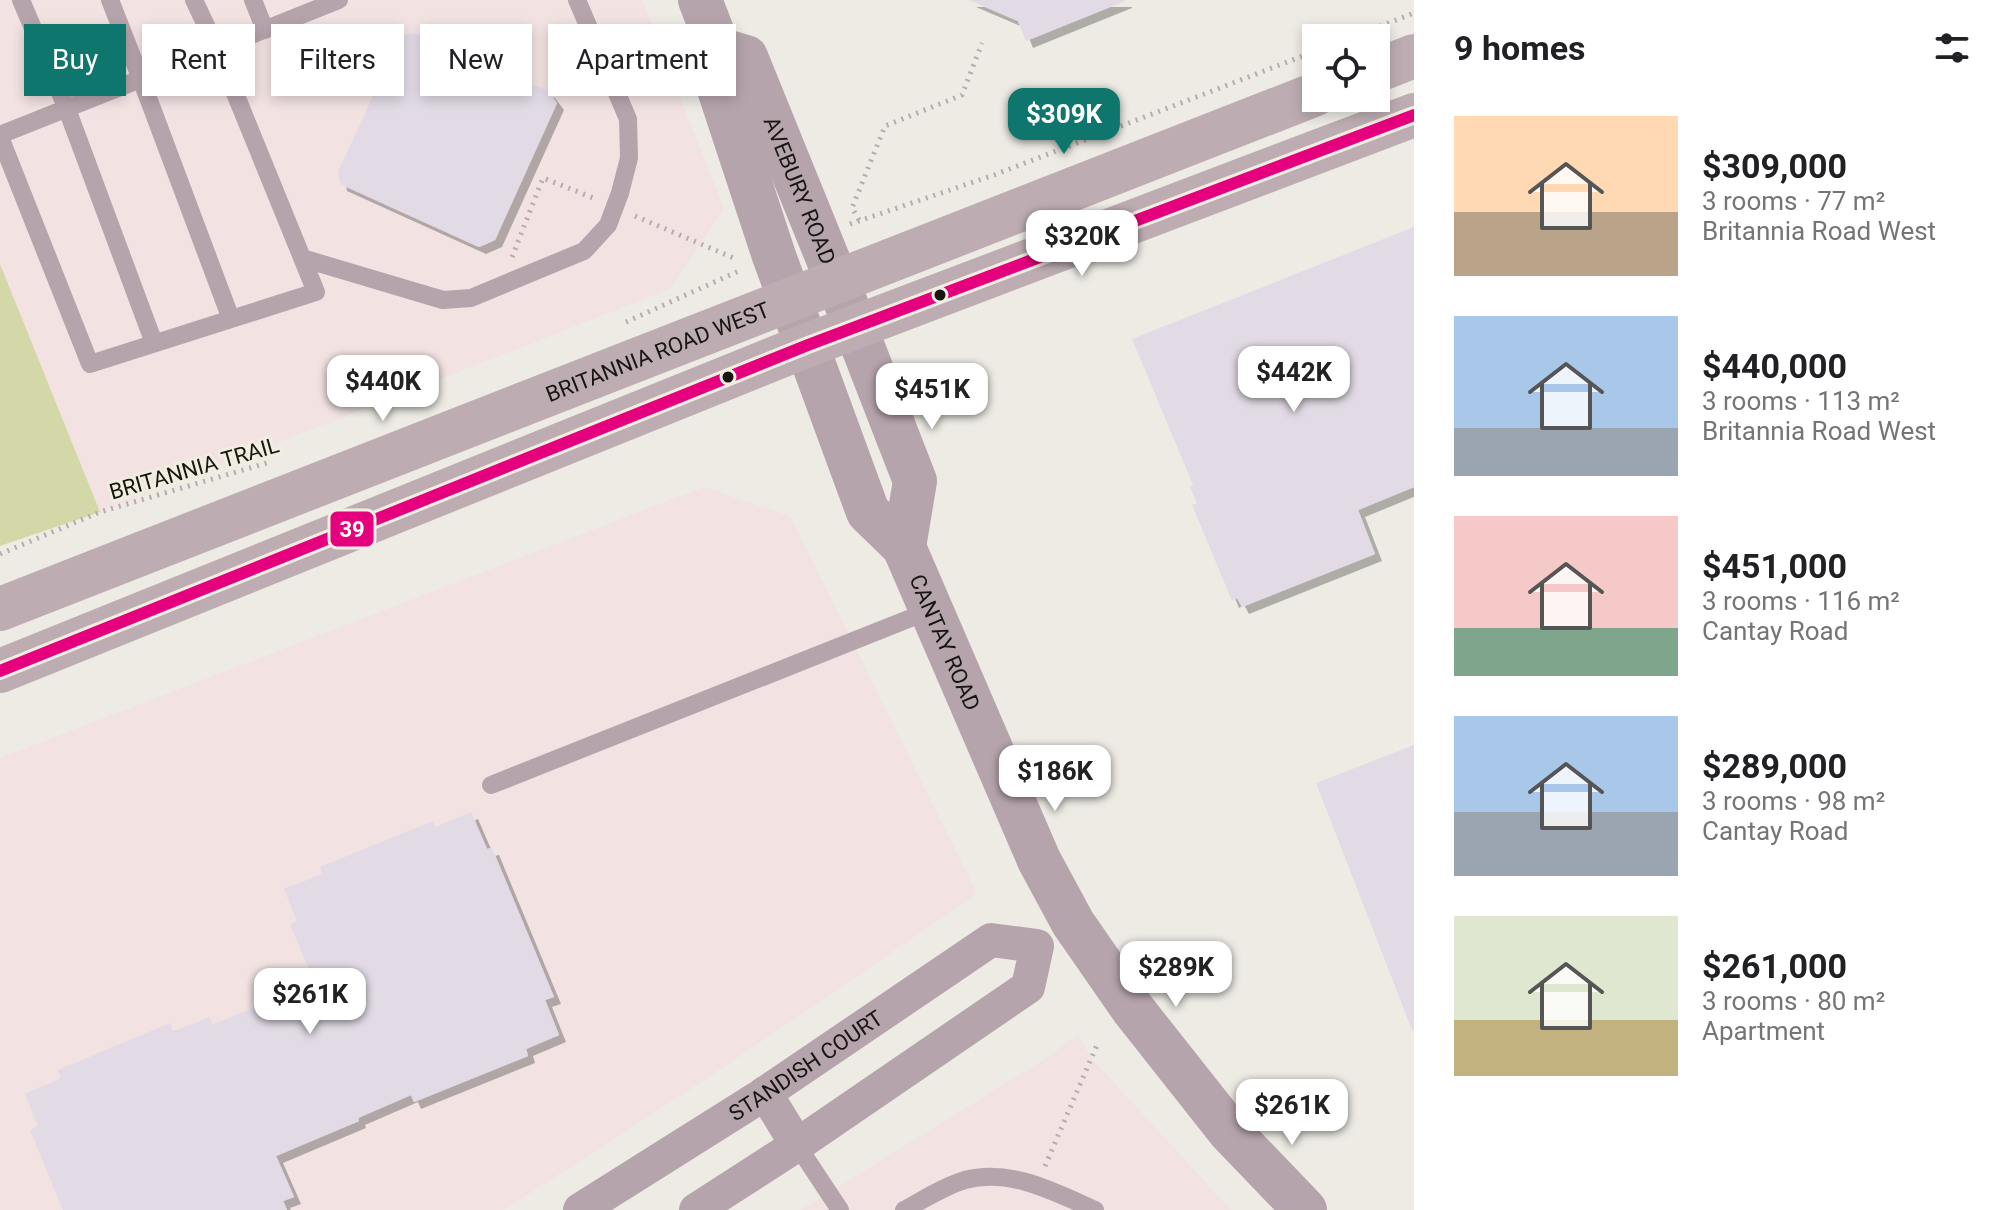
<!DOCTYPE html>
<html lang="en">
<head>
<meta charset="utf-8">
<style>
	:root { --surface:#fff; --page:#f6f6f6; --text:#202124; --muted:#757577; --accent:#0f766e }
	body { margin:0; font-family:Roboto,sans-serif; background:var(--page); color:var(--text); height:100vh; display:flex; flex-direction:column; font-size:30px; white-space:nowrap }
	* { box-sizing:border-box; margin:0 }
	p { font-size:26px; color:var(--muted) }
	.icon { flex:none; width:44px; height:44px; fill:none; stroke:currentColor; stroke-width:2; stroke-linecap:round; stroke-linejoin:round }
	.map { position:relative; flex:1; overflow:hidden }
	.side { display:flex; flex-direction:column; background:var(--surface); width:600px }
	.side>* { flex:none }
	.banner { position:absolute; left:24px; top:24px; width:760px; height:72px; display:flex; gap:16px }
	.fabs { position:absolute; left:1302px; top:24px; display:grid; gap:16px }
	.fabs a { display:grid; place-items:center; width:88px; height:88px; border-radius:0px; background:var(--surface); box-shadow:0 4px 12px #0003; font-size:40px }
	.price { position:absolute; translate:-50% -68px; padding:0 18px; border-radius:16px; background:#fff; color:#222; font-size:26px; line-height:52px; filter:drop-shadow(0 2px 4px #0008) }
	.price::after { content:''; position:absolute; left:50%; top:48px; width:24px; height:18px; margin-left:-12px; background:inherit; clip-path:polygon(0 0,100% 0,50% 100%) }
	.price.on { background:var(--accent); color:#fff }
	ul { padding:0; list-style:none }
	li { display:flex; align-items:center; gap:24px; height:200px; padding:0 40px }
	li span { display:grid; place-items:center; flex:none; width:224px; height:160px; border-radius:0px; color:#555 }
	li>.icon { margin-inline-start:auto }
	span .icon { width:96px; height:96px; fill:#fffc; stroke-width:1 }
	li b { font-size:34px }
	h2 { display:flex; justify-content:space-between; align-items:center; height:96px; padding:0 40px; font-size:34px }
	.pill { padding:0 28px; border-radius:0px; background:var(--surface); box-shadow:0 4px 12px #0003; font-size:28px; line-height:72px }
	.pill.on { background:var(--accent); color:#fff }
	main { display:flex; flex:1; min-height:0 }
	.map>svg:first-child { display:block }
	.commercial { fill:#f2e2e2 }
	.green { fill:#d4d8a8 }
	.building { fill:#e2dbe6; filter:url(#shadow) }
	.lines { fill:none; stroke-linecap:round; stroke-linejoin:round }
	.path { stroke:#b6abae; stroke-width:5; stroke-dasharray:2 6; stroke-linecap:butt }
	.service { stroke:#b6a4ad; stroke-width:18 }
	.minor { stroke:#b6a4ad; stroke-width:34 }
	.tertiary { stroke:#b6a4ad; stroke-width:44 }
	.secondary { stroke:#bdadb3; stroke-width:44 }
	.bus-1-casing { stroke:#f1ede0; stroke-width:18 }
	.bus-1 { stroke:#e5007d; stroke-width:12 }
	.bus-dot { fill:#171612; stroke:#f1ede0; stroke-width:3 }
	.labels { text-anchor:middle; stroke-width:6; stroke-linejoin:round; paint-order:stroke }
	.street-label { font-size:22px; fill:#171612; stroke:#f1ede0 }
	.line-badge { stroke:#f1ede0; stroke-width:3 }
	.badge-label { font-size:22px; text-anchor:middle; font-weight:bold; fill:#fff }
</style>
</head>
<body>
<main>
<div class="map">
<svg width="1414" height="1210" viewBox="0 0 1414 1210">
	<defs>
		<filter id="shadow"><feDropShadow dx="7" dy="7" stdDeviation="0" flood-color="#0004"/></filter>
	</defs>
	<rect width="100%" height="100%" fill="#edebe4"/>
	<path class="commercial" d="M 0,0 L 642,0 L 724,209 L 670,289 L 100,512 L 0,264 Z
		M 704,487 L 790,516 L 977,894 L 706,1079 L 504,1210 L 0,1210 L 0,758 Z
		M 1078,1035 L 1092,1059 L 1231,1210 L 801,1210 L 1037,1064 Z"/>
	<path class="green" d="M 0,264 L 100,512 L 0,546 Z"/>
	<path class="building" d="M 969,0 L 1125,0 L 1125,1 L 1026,41 L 1018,21 Z
		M 413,33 L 548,91 L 557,103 L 495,240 L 479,247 L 340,184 L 338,172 L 400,37 Z
		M 1414,227 L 1414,487 L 1358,510 L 1375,554 L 1242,607 L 1237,598 L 1232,601 L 1192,505 L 1197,503 L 1190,487 L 1193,485 L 1132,339 Z
		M 1414,745 L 1414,1029 L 1412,1030 L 1316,783 Z
		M 471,812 L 487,849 L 492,848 L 554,997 L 545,1000 L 559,1035 L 526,1049 L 528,1056 L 414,1102 L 411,1095 L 358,1118 L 359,1121 L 276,1156 L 294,1197 L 283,1201 L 287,1210 L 63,1210 L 30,1130 L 38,1126 L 25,1094 L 61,1078 L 58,1070 L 170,1023 L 173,1032 L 209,1017 L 212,1025 L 314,982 L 290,924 L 297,921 L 284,889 L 322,874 L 320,867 L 433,821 L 435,827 Z"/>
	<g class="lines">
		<path class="path" d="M 1350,38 L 1414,13
			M 635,216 L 736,259
			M 859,220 L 852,208 L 885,126 L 962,95 L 982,43
			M 850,224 L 994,175 L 1316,51
			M 512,257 L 543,178 L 596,199
			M 626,322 L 741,270
			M 0,554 L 100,512 L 267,463
			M 1045,1166 L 1097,1045"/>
		<path class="service" d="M 21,0 L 67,109 L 154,343
			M 110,0 L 141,79 L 231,319
			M 253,0 L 265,30
			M 0,135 L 339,0
			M 0,137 L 90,364 L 316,292 L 217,49 L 194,0
			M 302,258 L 443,300 L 471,298 L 584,251 L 608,225 L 620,193 L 629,158 L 628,119 L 577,0
			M 491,785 L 931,610
			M 797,1145 L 840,1210
			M 904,1210 C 923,1200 944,1186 965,1180 C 1010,1168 1055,1192 1095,1210"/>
		<g class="minor">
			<path d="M 765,1093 L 797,1145"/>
			<path id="s1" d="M 580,1210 L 758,1098 L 991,940 L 1037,946 L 1028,987 L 797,1145 L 696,1210"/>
		</g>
		<g class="tertiary">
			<path id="s2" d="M 700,0 L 719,49 L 715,77 L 774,256 L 868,512 L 904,547 L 1039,860 L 1073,923 L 1132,1008 L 1230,1132 L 1305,1210"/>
			<path id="s3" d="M 719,49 L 746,57 L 847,306 L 915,481 L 904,547"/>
		</g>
		<g class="secondary">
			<path d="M 1376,71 L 1414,56"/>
			<path id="s4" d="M 0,609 L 1316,94"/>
			<path d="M 0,671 L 808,345 L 1414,115"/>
		</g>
		<defs>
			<path id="bus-1" d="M 0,671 L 808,345 L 1414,115"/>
		</defs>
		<use href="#bus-1" class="bus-1-casing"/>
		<use href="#bus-1" class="bus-1"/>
	</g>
	<g class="bus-dot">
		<circle cx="940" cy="295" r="7"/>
		<circle cx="728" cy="377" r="7"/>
	</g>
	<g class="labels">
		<g class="street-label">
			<text dy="8" stroke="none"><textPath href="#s3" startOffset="172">AVEBURY ROAD</textPath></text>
			<text dy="8" stroke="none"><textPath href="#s4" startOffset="706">BRITANNIA ROAD WEST</textPath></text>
			<text transform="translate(194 468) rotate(-16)" y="8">BRITANNIA TRAIL</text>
			<text dy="8" stroke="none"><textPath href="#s2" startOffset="696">CANTAY ROAD</textPath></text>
			<text dy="8" stroke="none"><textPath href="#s1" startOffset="268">STANDISH COURT</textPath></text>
		</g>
	</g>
	<rect class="line-badge" x="329" y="510" width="46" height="38" rx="8" fill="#e5007d"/>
	<g class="badge-label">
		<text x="352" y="537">39</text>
	</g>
</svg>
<div class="fabs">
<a><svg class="icon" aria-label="locate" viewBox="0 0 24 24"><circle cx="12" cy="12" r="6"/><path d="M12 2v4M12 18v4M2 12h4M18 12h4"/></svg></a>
</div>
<b class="price on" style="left:1064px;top:156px">$309K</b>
<b class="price" style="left:1082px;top:278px">$320K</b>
<b class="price" style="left:1294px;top:414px">$442K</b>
<b class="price" style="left:383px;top:423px">$440K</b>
<b class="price" style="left:932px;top:431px">$451K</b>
<b class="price" style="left:1055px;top:813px">$186K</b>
<b class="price" style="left:1176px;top:1009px">$289K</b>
<b class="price" style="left:310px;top:1036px">$261K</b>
<b class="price" style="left:1292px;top:1147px">$261K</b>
<div class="banner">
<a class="pill on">Buy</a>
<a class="pill">Rent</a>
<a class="pill">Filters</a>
<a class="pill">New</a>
<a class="pill">Apartment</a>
</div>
</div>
<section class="side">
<h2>9 homes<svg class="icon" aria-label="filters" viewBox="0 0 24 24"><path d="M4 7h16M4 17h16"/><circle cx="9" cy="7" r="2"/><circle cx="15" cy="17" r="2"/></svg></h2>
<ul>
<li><span style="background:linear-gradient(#ffd9b3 60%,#b9a48a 0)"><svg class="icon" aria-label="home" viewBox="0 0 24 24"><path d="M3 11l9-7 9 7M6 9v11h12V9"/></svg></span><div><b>$309,000</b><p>3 rooms · 77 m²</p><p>Britannia Road West</p></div></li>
<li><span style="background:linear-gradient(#a9c7e8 70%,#9aa5b1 0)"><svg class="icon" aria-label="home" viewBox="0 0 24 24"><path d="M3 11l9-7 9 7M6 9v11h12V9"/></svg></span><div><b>$440,000</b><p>3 rooms · 113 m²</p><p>Britannia Road West</p></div></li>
<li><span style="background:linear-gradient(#f6c9c9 70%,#7fa58c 0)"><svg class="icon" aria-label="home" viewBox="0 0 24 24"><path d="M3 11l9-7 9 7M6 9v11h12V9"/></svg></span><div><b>$451,000</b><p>3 rooms · 116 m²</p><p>Cantay Road</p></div></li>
<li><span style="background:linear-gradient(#a9c7e8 60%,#9aa5b1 0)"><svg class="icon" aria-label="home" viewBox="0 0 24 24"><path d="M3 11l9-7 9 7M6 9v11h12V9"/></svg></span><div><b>$289,000</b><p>3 rooms · 98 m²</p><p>Cantay Road</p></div></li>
<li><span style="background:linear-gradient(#dfe7d0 65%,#c2b280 0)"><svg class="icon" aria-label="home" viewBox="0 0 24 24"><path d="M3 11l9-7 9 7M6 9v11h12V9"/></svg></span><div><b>$261,000</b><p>3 rooms · 80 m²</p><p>Apartment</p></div></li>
</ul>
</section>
</main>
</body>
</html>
